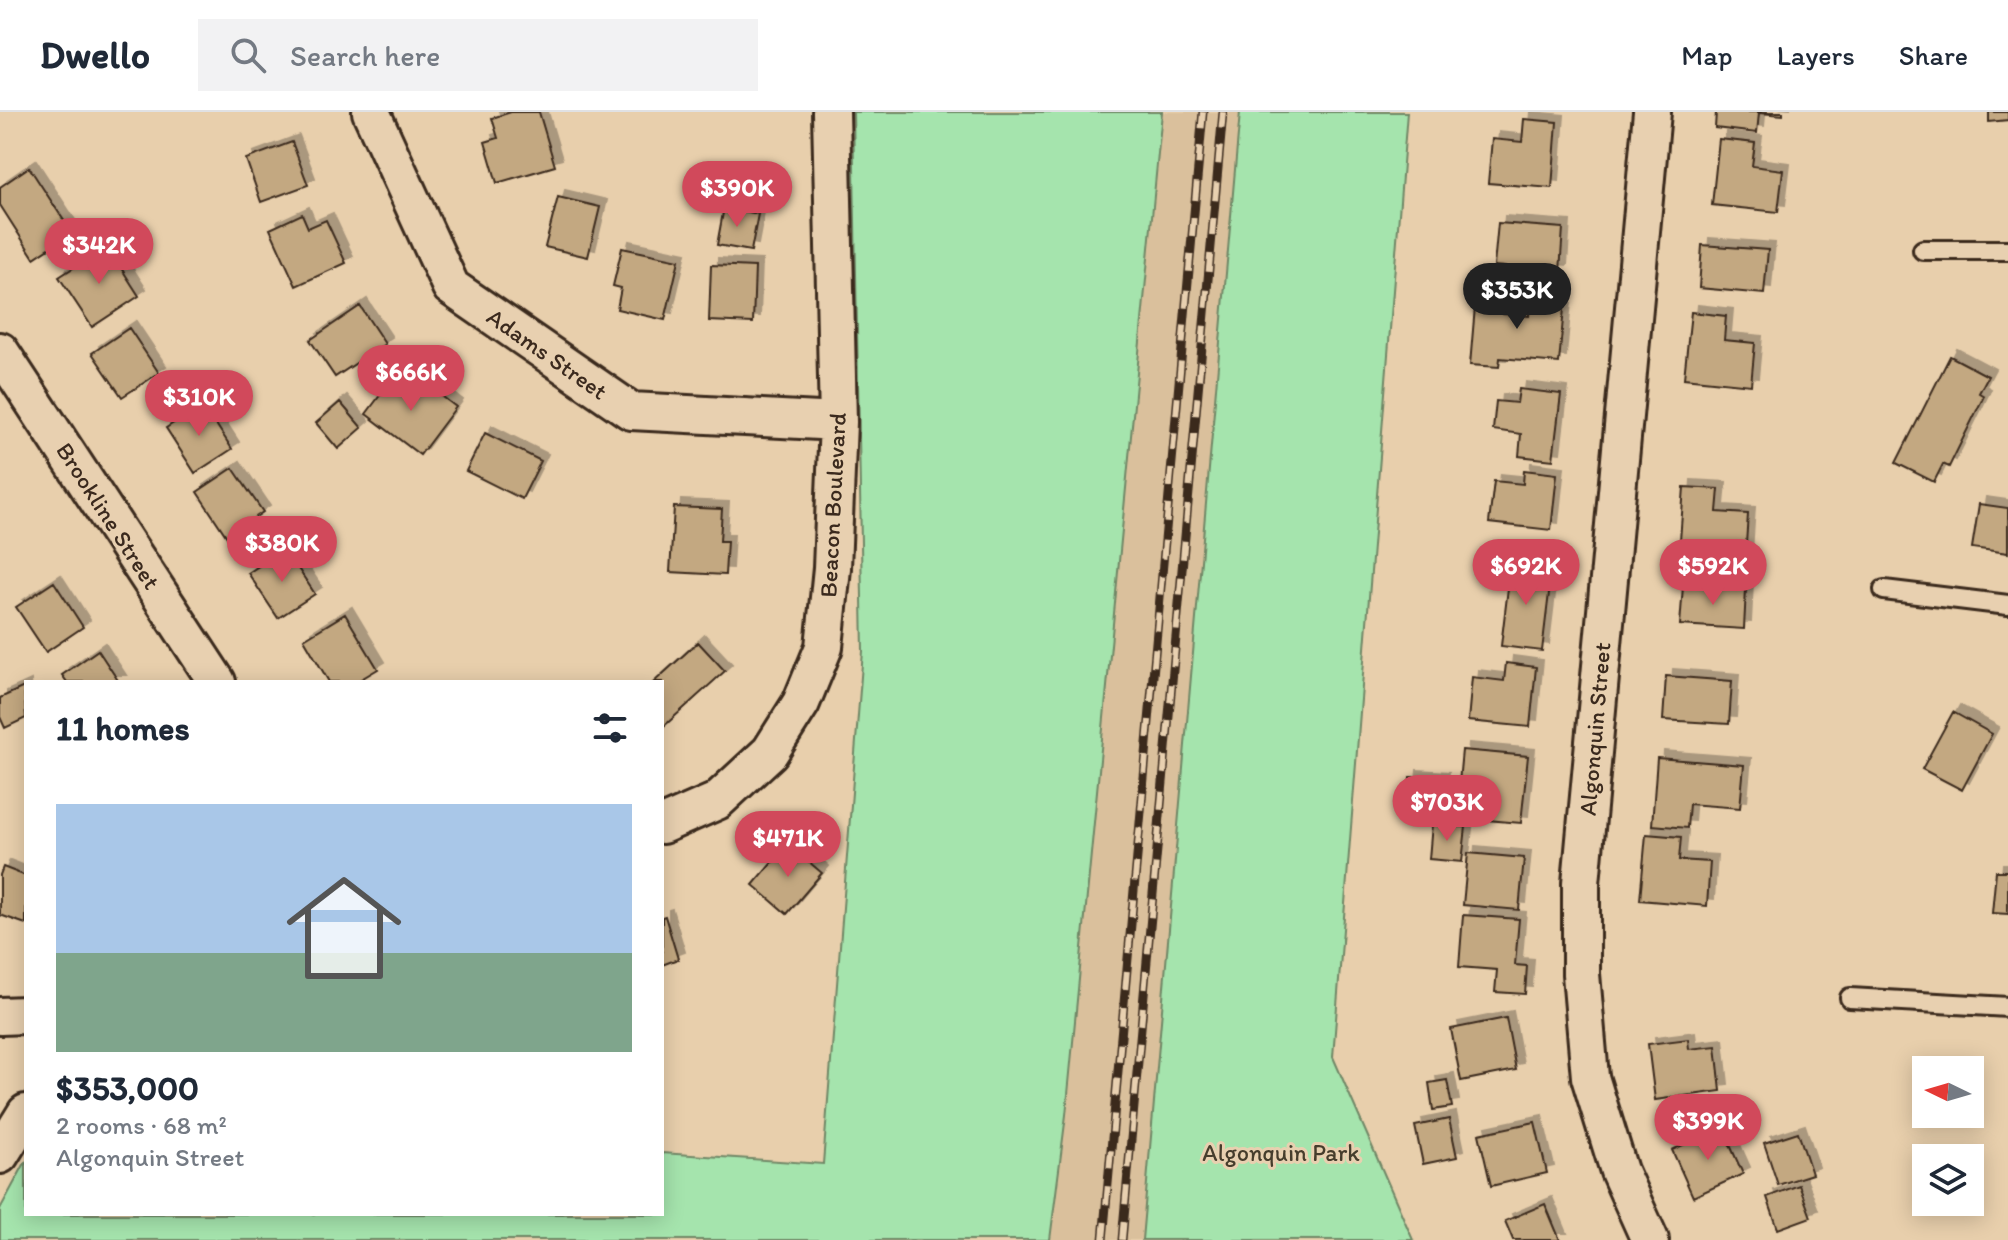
<!DOCTYPE html>
<html lang="en">
<head>
<meta charset="utf-8">
<style>
	:root { --surface:#fff; --page:#f2f2f3; --text:#1f2937; --muted:#747a83; --line:#e0e1e3; --accent:#d1495b }
	body { margin:0; font-family:Itim,sans-serif; background:var(--page); color:var(--text); height:100vh; display:flex; flex-direction:column; font-size:30px; white-space:nowrap }
	* { box-sizing:border-box; margin:0 }
	p { font-size:26px; color:var(--muted) }
	.icon { flex:none; width:44px; height:44px; fill:none; stroke:currentColor; stroke-width:2; stroke-linecap:round; stroke-linejoin:round }
	.map { position:relative; flex:1; overflow:hidden }
	.panel { position:absolute; left:24px; top:568px; width:640px; height:536px; display:flex; flex-direction:column; background:var(--surface); border-radius:0px; box-shadow:0 4px 20px #0003 }
	.panel>* { flex:none }
	.needle { width:52px; rotate:275deg }
	.tools { position:absolute; left:1912px; top:944px; display:grid; gap:16px }
	.tools a { display:grid; place-items:center; width:72px; height:72px; border-radius:0px; background:var(--surface); box-shadow:0 4px 20px #0003; font-size:40px }
	.price { position:absolute; translate:-50% -68px; padding:0 18px; border-radius:28px; background:var(--accent); color:#fff; font-size:26px; line-height:52px; filter:drop-shadow(0 2px 4px #0008) }
	.price::after { content:''; position:absolute; left:50%; top:48px; width:24px; height:18px; margin-left:-12px; background:inherit; clip-path:polygon(0 0,100% 0,50% 100%) }
	.price.selected { background:#222; color:#fff }
	ul { padding:0; list-style:none }
	li { display:grid; align-content:center; gap:16px; height:424px; padding:0 32px }
	li+li { border-top:2px solid var(--line) }
	li span { display:grid; place-items:center; height:248px; border-radius:0px; color:#555 }
	li>.icon { margin-inline-start:auto }
	span .icon { width:144px; height:144px; fill:#fffc; stroke-width:1 }
	li b { font-size:34px }
	h2 { display:flex; justify-content:space-between; align-items:center; height:96px; padding:0 32px; font-size:34px }
	header { display:flex; align-items:center; gap:48px; box-sizing:border-box; height:112px; padding:0 40px; background:var(--surface); border-bottom:2px solid var(--line) }
	header strong { font-size:38px }
	nav { display:flex; gap:44px; margin-inline-start:auto; font-size:28px }
	.search { width:560px; height:72px; background:var(--page); display:flex; align-items:center; gap:20px; box-sizing:border-box; padding:0 28px; border-radius:0px; color:var(--muted); font-size:30px }
	.map>svg:first-child { display:block }
	.built { fill:#dac09c }
	.green { fill:#a5e4ad; stroke:#708766; stroke-width:2 }
	.building { fill:#c3a881; stroke:#3b2a1e; stroke-width:2; filter:url(#shadow) }
	.lines { fill:none; stroke-linecap:round; stroke-linejoin:round }
	.lane-casing { stroke:#3b2a1e; stroke-width:24 }
	.street-casing { stroke:#3b2a1e; stroke-width:42 }
	.lane { stroke:#e8d0b0; stroke-width:18 }
	.street { stroke:#e8d0b0; stroke-width:36 }
	.rail-casing { stroke:#3b2a1e; stroke-width:9 }
	.rail { stroke:#e8d0b0; stroke-width:6; stroke-dasharray:18; stroke-linecap:butt }
	.labels { text-anchor:middle; stroke-width:6; stroke-linejoin:round; paint-order:stroke }
	.street-label { font-size:24px; fill:#3b2a1e; stroke:#e8d0b0 }
	.park-label { font-size:24px; fill:#463d2c; stroke:#e8d0b0 }
</style>
</head>
<body>
<header>
<strong>Dwello</strong>
<div class="search"><svg class="icon" aria-label="search" viewBox="0 0 24 24"><circle cx="10" cy="10" r="6"/><path d="M15 15l6 6"/></svg>Search here</div>
<nav><a>Map</a><a>Layers</a><a>Share</a></nav>
</header>
<div class="map">
<svg width="2008" height="1128" viewBox="0 0 2008 1128">
	<defs>
		<filter id="shadow"><feDropShadow dx="7" dy="-7" stdDeviation="0" flood-color="#0004"/></filter>
	</defs>
	<rect width="100%" height="100%" fill="#e8cfac"/>
	<filter id="ink" filterUnits="userSpaceOnUse"><feTurbulence type="fractalNoise" baseFrequency=".0125" numOctaves="2"/><feDisplacementMap in="SourceGraphic" scale="16" xChannelSelector="R" yChannelSelector="G"/><feConvolveMatrix kernelMatrix="1 2 1 2 8 2 1 2 1" color-interpolation-filters="sRGB"/></filter>
	<g filter="url(#ink)">
		<path class="built" d="M 1162,0 L 1240,0 L 1142,1128 L 1050,1128 L 1066,1003 Z"/>
		<path class="green" d="M 853,0 L 1162,0 L 1066,1003 L 1050,1128 L 0,1128 L 0,1097 L 26,1049 L 26,1102 L 662,1102 L 662,1041 L 823,1052 L 863,539 Z
			M 1240,0 L 1407,0 L 1333,945 L 1413,1128 L 1142,1128 Z"/>
		<path class="building" d="M 511,0 L 539,0 L 555,54 L 497,71 L 485,30 L 498,26 L 492,6 Z
			M 1716,0 L 1783,0 L 1783,3 L 1759,1 L 1757,21 L 1715,16 Z
			M 1989,0 L 2008,0 L 2008,8 L 1989,10 Z
			M 1524,7 L 1557,10 L 1552,76 L 1488,71 L 1492,27 L 1522,30 Z
			M 1719,27 L 1755,31 L 1752,54 L 1783,58 L 1778,100 L 1712,93 Z
			M 292,30 L 308,73 L 261,90 L 246,47 Z
			M 29,55 L 72,121 L 34,146 L 0,93 L 0,75 Z
			M 558,85 L 600,95 L 588,145 L 545,135 Z
			M 724,95 L 758,102 L 751,139 L 717,133 Z
			M 302,102 L 308,116 L 326,108 L 346,151 L 296,174 L 270,117 Z
			M 1498,111 L 1563,116 L 1560,160 L 1494,154 Z
			M 1702,133 L 1768,138 L 1764,182 L 1699,176 Z
			M 107,134 L 139,184 L 92,215 L 59,165 Z
			M 622,136 L 679,148 L 665,208 L 617,197 L 621,176 L 613,174 Z
			M 711,153 L 755,155 L 753,211 L 709,209 Z
			M 1531,182 L 1565,185 L 1559,251 L 1500,246 L 1499,255 L 1470,253 L 1476,183 L 1504,185 L 1503,202 L 1529,204 Z
			M 360,194 L 385,232 L 335,265 L 310,228 Z
			M 1691,200 L 1726,204 L 1724,228 L 1755,231 L 1751,273 L 1684,266 Z
			M 129,216 L 159,261 L 122,285 L 92,241 Z
			M 1950,244 L 1988,264 L 1979,281 L 1984,284 L 1949,355 L 1943,352 L 1934,370 L 1896,351 Z
			M 393,266 L 409,277 L 418,266 L 456,295 L 420,343 L 366,302 Z
			M 1519,277 L 1561,282 L 1553,348 L 1519,344 L 1521,322 L 1493,318 L 1496,289 L 1517,291 Z
			M 340,290 L 362,316 L 338,337 L 316,311 Z
			M 203,292 L 232,337 L 195,361 L 166,316 Z
			M 485,321 L 541,349 L 522,387 L 466,359 Z
			M 233,356 L 263,400 L 227,425 L 197,380 Z
			M 1524,358 L 1557,362 L 1551,418 L 1489,411 L 1494,369 L 1523,372 Z
			M 1684,375 L 1719,377 L 1717,400 L 1748,402 L 1745,447 L 1679,442 Z
			M 1979,392 L 2008,396 L 2008,441 L 1972,436 Z
			M 674,395 L 722,397 L 720,429 L 727,429 L 725,463 L 670,460 Z
			M 285,437 L 315,482 L 278,506 L 248,461 Z
			M 1511,451 L 1552,456 L 1542,539 L 1501,534 Z
			M 54,470 L 83,515 L 46,540 L 16,495 Z
			M 1683,474 L 1746,477 L 1744,517 L 1680,513 Z
			M 345,502 L 378,557 L 356,570 L 329,570 L 304,527 Z
			M 698,530 L 725,559 L 662,616 L 662,570 L 654,570 Z
			M 98,538 L 119,570 L 67,570 L 62,563 Z
			M 1506,551 L 1536,555 L 1530,615 L 1468,609 L 1472,565 L 1504,569 Z
			M 1666,564 L 1732,569 L 1729,612 L 1663,608 Z
			M 24,575 L 26,606 L 5,616 L 0,605 L 0,586 Z
			M 1953,600 L 1992,622 L 1962,678 L 1922,657 Z
			M 1462,638 L 1528,644 L 1521,711 L 1487,708 L 1489,684 L 1458,681 Z
			M 1657,646 L 1744,653 L 1740,696 L 1689,692 L 1687,716 L 1652,713 Z
			M 1410,665 L 1442,667 L 1438,703 L 1407,701 Z
			M 1432,712 L 1466,715 L 1462,750 L 1429,747 Z
			M 1646,722 L 1681,725 L 1679,748 L 1710,750 L 1707,794 L 1640,788 Z
			M 788,732 L 822,761 L 787,802 L 753,773 Z
			M 1468,741 L 1524,746 L 1519,798 L 1463,793 Z
			M 3,755 L 26,764 L 26,812 L 0,803 L 0,763 Z
			M 1996,759 L 2008,759 L 2008,802 L 1992,801 Z
			M 1463,803 L 1519,807 L 1515,853 L 1527,854 L 1525,882 L 1495,880 L 1497,858 L 1459,855 Z
			M 665,804 L 678,847 L 662,853 L 662,805 Z
			M 1506,906 L 1516,958 L 1461,969 L 1451,917 Z
			M 1688,927 L 1689,937 L 1716,934 L 1721,979 L 1655,988 L 1648,932 Z
			M 1447,968 L 1452,995 L 1433,998 L 1429,971 Z
			M 1449,1007 L 1457,1045 L 1423,1052 L 1415,1014 Z
			M 1535,1010 L 1547,1061 L 1491,1074 L 1479,1022 Z
			M 1722,1015 L 1743,1062 L 1693,1085 L 1672,1038 Z
			M 1798,1020 L 1812,1062 L 1778,1073 L 1764,1031 Z
			M 1799,1073 L 1811,1105 L 1778,1117 L 1767,1085 Z
			M 1545,1092 L 1560,1128 L 1513,1128 L 1505,1109 Z"/>
		<g class="lines">
			<defs>
				<path id="lane" d="M 1923,138 L 2008,138
					M 1884,478 L 2008,493
					M 1850,886 L 2008,895"/>
				<path id="street" d="M 371,0 L 451,175 L 631,299 L 838,310
					M 0,239 L 217,570
					M 662,713 L 717,689 L 770,640 L 801,591 L 824,535 L 832,456 L 838,310 L 831,0
					M 0,904 L 26,903
					M 0,1043 L 26,1001
					M 1650,1128 L 1619,1059 L 1590,965 L 1581,862 L 1581,771 L 1652,0"/>
			</defs>
			<use href="#lane" class="lane-casing"/>
			<use href="#street" class="street-casing"/>
			<use href="#lane" class="lane"/>
			<use href="#street" class="street"/>
			<defs>
				<path id="rail" d="M 1103,1128 L 1203,0
					M 1122,1128 L 1223,0"/>
			</defs>
			<use href="#rail" class="rail-casing"/>
			<use href="#rail" class="rail"/>
		</g>
	</g>
	<g class="labels">
		<g class="street-label">
			<text transform="translate(547 242) rotate(35)" y="8">Adams Street</text>
			<text transform="translate(833 393) rotate(-87)" y="8">Beacon Boulevard</text>
			<text transform="translate(108 404) rotate(57)" y="8">Brookline Street</text>
			<text transform="translate(1595 617) rotate(-85)" y="8">Algonquin Street</text>
		</g>
		<g class="park-label">
			<text x="1281" y="1049">Algonquin Park</text>
		</g>
	</g>
</svg>
<div class="tools">
<a><svg class="needle" viewBox="-14 -14 28 28"><path d="M0-13l5 13h-10z" fill="#e53935"/><path d="M0 13l5-13h-10z" fill="#747a83"/></svg></a>
<a><svg class="icon" aria-label="layers" viewBox="0 0 24 24"><path d="M12 4l9 5-9 5-9-5zM3 14l9 5 9-5"/></svg></a>
</div>
<b class="price" style="left:737px;top:117px">$390K</b>
<b class="price" style="left:99px;top:174px">$342K</b>
<b class="price selected" style="left:1517px;top:219px">$353K</b>
<b class="price" style="left:411px;top:301px">$666K</b>
<b class="price" style="left:199px;top:326px">$310K</b>
<b class="price" style="left:282px;top:472px">$380K</b>
<b class="price" style="left:1526px;top:495px">$692K</b>
<b class="price" style="left:1713px;top:495px">$592K</b>
<b class="price" style="left:1447px;top:731px">$703K</b>
<b class="price" style="left:788px;top:767px">$471K</b>
<b class="price" style="left:1708px;top:1050px">$399K</b>
<section class="panel">
<h2>11 homes<svg class="icon" aria-label="filters" viewBox="0 0 24 24"><path d="M4 7h16M4 17h16"/><circle cx="9" cy="7" r="2"/><circle cx="15" cy="17" r="2"/></svg></h2>
<ul>
<li><span style="background:linear-gradient(#a9c7e8 60%,#7fa58c 0)"><svg class="icon" aria-label="home" viewBox="0 0 24 24"><path d="M3 11l9-7 9 7M6 9v11h12V9"/></svg></span><div><b>$353,000</b><p>2 rooms · 68 m²</p><p>Algonquin Street</p></div></li>
</ul>
</section>
</div>
</body>
</html>
